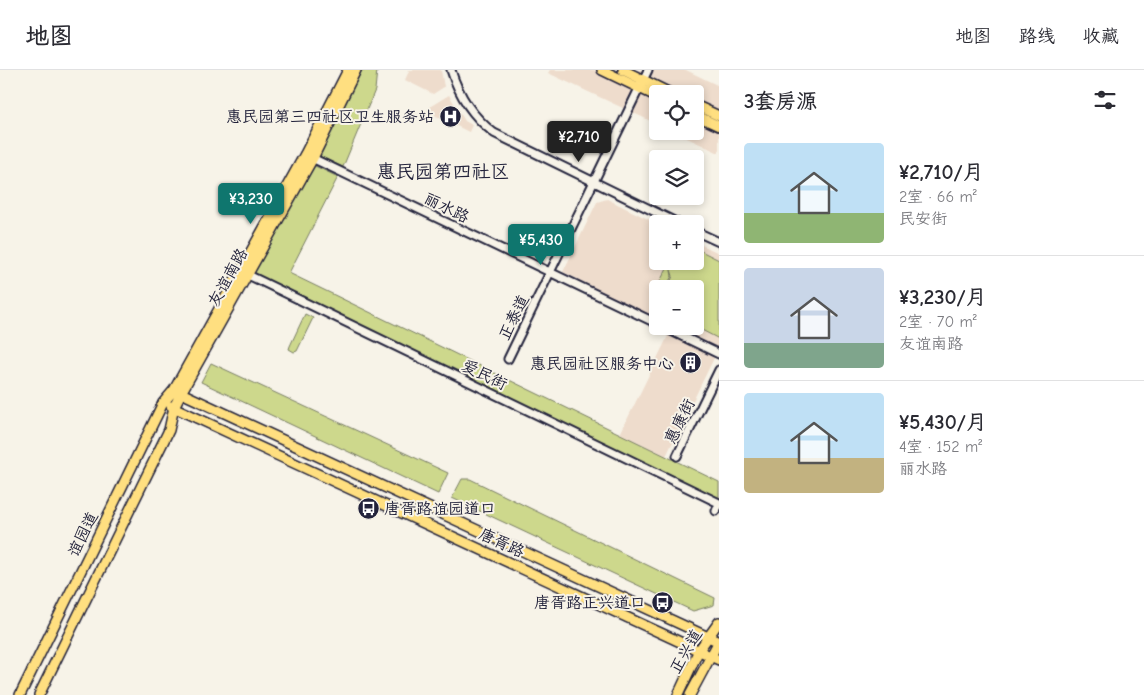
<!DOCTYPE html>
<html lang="zh">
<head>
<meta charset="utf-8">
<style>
	:root { --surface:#fff; --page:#f7f7f7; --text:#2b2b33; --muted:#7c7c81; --line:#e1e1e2; --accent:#0f766e }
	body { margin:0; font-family:"Comic Neue","LXGW WenKai TC",sans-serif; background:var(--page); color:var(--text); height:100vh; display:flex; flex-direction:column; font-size:19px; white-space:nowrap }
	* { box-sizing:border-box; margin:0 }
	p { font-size:16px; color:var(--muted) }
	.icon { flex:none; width:28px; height:28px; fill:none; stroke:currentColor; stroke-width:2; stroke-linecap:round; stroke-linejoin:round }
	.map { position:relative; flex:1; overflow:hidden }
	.side { display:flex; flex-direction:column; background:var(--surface); width:425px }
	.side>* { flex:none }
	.tools { position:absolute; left:649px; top:15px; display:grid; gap:10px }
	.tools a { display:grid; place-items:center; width:55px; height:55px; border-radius:5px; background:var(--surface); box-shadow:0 2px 8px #0003; font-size:25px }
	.price { position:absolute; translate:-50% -42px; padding:0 11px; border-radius:5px; background:var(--accent); color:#fff; font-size:16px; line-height:32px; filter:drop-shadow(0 1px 2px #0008) }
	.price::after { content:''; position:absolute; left:50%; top:30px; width:15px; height:11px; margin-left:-8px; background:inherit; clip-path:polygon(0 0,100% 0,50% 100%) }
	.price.active { background:#222; color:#fff }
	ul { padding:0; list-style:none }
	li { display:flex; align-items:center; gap:15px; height:125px; padding:0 25px }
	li+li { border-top:1px solid var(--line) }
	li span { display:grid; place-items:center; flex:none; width:140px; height:100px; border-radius:5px; color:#555 }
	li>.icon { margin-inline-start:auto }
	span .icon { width:60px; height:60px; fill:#fffc; stroke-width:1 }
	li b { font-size:21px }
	h2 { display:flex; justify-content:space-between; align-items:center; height:60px; padding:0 25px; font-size:21px }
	header { display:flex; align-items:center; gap:30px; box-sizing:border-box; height:70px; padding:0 25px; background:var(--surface); border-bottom:1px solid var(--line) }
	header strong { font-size:24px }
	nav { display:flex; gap:28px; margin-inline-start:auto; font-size:18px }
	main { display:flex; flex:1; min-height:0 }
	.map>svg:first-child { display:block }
	.built { fill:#eedccc }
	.green { fill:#cdd88c; stroke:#787d64 }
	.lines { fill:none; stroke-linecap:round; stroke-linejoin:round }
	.minor-casing { stroke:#22223b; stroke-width:11 }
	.major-casing { stroke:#22223b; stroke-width:12 }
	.minor { stroke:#f7f3e8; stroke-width:7 }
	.major { stroke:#ffdf80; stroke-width:9 }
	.labels { text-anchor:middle; stroke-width:4; stroke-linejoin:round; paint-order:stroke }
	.poi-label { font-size:16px; fill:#22223b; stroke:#f7f3e8; text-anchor:end }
	.street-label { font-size:16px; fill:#22223b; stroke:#f7f3e8 }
	.quarter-label { font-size:19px; fill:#22223b; stroke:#f7f3e8 }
</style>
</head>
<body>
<header>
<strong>地图</strong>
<nav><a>地图</a><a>路线</a><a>收藏</a></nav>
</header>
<main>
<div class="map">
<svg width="719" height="625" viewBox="0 0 719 625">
	<rect width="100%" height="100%" fill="#f7f3e8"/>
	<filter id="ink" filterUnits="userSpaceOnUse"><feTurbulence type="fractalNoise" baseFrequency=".02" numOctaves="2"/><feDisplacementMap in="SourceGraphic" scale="10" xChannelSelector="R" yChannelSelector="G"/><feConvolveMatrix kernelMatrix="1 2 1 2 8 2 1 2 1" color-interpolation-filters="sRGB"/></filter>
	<g filter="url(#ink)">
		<path class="built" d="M 407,0 L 441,0 L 444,17 L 433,24 L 405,10 L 409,1 Z
			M 550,0 L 686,0 L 719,16 L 719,83 L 672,61 L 695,61 L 695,24 L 658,24 L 657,54 L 548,3 Z
			M 449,25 L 465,51 L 472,55 L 469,62 L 428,42 L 431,36 Z
			M 607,129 L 658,154 L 658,191 L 695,191 L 695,172 L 719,183 L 719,279 L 673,256 L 695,256 L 695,219 L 658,219 L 657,249 L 563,202 L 597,132 Z
			M 669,264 L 715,286 L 666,386 L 620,364 Z"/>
		<path class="green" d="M 362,0 L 377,0 L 375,20 L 343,97 L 319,86 Z
			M 313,95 L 338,107 L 289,203 L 719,412 L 719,429 L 252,204 Z
			M 695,178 L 719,190 L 719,269 L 694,256 L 695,219 L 667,219 L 673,206 L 671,200 L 672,206 L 665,219 L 658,219 L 657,225 L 654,223 L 667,198 L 661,195 L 663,191 L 695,191 Z
			M 305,244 L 313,248 L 297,281 L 294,282 L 289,279 L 290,276 Z
			M 211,293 L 448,403 L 438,424 L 201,312 Z
			M 462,409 L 470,409 L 715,528 L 714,535 L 693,541 L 452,428 Z"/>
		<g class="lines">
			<defs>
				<path id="minor" d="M 451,0 C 459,26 473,47 494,63 L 680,154
					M 310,87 L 658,254
					M 695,161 L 719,172
					M 244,203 L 719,433
					M 661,256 L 719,284
					M 508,289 L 648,0
					M 677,386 L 719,300
					M 716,441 L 719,434"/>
				<path id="major" d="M 602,0 L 658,27
					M 623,0 L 672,24
					M 695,35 L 719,46
					M 695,45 L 719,56
					M 177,321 L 719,572
					M 171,336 L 719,590
					M 20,625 L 163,333 L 174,320 L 305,84 L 348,0
					M 39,625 L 169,360 L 174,337 L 181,323 L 313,88 L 356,0
					M 678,625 L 699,580 L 719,552
					M 690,625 L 719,571"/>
			</defs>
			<use href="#minor" class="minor-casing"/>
			<use href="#major" class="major-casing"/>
			<use href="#minor" class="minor"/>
			<use href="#major" class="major"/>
		</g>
	</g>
	<defs>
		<symbol id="hospital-disc" viewBox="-11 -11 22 22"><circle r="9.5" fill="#22223b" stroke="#f7f3e8"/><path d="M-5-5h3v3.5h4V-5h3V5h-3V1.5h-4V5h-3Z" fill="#fff"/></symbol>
		<symbol id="building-disc" viewBox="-11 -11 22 22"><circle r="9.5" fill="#22223b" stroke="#f7f3e8"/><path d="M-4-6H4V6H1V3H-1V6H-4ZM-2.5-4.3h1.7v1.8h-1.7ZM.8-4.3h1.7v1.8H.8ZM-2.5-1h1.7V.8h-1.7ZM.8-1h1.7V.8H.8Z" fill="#fff"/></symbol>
		<symbol id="bus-disc" viewBox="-11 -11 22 22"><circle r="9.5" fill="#22223b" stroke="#f7f3e8"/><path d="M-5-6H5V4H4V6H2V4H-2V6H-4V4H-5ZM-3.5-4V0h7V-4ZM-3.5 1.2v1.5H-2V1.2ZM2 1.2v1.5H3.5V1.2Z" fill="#fff"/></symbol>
	</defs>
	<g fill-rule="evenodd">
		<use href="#hospital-disc" x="438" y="34" width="25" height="25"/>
		<use href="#building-disc" x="678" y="280" width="25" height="25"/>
		<use href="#bus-disc" x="356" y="426" width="25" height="25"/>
		<use href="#bus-disc" x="650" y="520" width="25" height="25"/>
	</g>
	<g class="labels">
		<g class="poi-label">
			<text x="434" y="52">惠民园第三四社区卫生服务站</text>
			<text x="674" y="299">惠民园社区服务中心</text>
			<text x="384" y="444" text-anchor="start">唐胥路谊园道口</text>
			<text x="646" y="538">唐胥路正兴道口</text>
		</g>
		<g class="street-label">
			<text transform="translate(447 137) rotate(26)" y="6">丽水路</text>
			<text transform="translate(227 207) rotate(-61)" y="6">友谊南路</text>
			<text transform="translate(513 247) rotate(-64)" y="6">正泰道</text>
			<text transform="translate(485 304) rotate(26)" y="6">爱民街</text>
			<text transform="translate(679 351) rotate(-64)" y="6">惠康街</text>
			<text transform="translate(82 464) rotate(-64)" y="6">谊园道</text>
			<text transform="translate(502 472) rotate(25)" y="6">唐胥路</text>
			<text transform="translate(685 581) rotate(-60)" y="6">正兴道</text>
		</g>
		<g class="quarter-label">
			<text x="443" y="108">惠民园第四社区</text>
		</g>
	</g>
</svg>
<div class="tools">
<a><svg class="icon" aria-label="locate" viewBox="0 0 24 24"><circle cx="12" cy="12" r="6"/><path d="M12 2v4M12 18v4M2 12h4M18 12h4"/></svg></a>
<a><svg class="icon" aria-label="layers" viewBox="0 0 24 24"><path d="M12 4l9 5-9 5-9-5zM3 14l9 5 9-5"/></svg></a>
<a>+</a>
<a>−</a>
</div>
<b class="price active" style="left:579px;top:93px">¥2,710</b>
<b class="price" style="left:251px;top:155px">¥3,230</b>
<b class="price" style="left:541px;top:196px">¥5,430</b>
</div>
<section class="side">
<h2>3套房源<svg class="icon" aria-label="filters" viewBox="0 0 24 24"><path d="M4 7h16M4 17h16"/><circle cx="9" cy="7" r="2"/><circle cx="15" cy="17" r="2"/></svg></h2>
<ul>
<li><span style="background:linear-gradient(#bfe0f5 70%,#8fb573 0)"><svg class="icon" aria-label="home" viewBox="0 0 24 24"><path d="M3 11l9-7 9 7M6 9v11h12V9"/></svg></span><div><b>¥2,710/月</b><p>2室 · 66 m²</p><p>民安街</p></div></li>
<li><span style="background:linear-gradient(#c9d6e8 75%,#7fa58c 0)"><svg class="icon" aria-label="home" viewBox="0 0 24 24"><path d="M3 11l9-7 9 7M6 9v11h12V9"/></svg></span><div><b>¥3,230/月</b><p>2室 · 70 m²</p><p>友谊南路</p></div></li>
<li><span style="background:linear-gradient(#bfe0f5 65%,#c2b280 0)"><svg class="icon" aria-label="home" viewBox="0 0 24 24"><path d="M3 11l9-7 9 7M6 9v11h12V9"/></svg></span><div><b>¥5,430/月</b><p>4室 · 152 m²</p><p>丽水路</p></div></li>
</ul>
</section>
</main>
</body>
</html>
